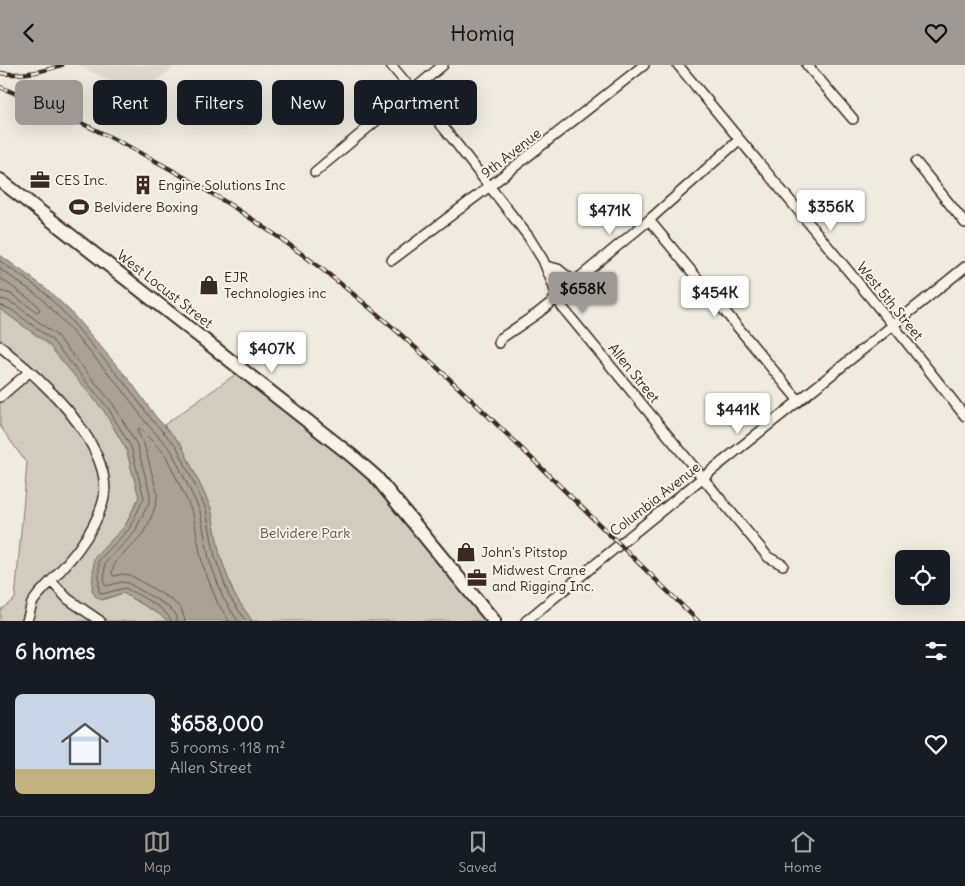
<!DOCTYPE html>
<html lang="en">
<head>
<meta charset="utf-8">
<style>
	:root { --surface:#171b24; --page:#20242c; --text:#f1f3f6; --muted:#9ea1a6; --line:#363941; --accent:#9f9995 }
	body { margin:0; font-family:Delius,sans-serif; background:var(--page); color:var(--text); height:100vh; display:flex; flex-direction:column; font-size:19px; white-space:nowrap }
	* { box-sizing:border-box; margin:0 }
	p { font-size:16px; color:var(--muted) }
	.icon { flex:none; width:28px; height:28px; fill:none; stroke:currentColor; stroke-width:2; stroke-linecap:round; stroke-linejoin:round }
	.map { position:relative; height:556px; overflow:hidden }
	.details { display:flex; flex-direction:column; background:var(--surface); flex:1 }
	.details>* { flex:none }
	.hud { position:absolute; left:15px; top:15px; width:500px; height:45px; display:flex; gap:10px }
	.tools { position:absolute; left:895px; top:485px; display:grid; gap:10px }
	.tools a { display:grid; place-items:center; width:55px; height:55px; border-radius:8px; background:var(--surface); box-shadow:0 5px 20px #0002; font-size:25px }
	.price { position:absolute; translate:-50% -42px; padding:0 11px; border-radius:5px; background:#fff; color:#222; font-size:16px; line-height:32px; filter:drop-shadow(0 1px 2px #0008) }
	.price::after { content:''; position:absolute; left:50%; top:30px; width:15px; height:11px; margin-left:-8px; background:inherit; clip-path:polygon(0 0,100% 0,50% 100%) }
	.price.selected { background:var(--accent); color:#111 }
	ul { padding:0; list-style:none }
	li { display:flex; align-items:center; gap:15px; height:125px; padding:0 15px }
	li span { display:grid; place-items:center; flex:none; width:140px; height:100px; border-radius:8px; color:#555 }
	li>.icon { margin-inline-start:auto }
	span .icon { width:60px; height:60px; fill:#fffc; stroke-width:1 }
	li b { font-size:21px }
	h2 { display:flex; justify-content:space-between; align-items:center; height:60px; padding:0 15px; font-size:21px }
	.chip { padding:0 18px; border-radius:8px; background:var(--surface); box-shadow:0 5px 20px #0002; font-size:18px; line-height:45px }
	.chip.selected { background:var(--accent); color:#111 }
	header { display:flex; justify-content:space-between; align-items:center; height:65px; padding:0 15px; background:var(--accent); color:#111; font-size:22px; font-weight:600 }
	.tab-bar { display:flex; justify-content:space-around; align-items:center; height:70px; border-top:1px solid var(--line); background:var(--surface); font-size:14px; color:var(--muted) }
	.tab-bar a { display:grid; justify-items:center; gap:2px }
	.tab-bar .selected { color:var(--accent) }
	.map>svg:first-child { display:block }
	.built { fill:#e0dbd0 }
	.green { fill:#d1cbc0; stroke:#867a6f }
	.water { fill:#aaa296; stroke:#7e7266 }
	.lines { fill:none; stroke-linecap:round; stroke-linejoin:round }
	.shore { stroke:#675a4e; stroke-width:1 }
	.street-casing { stroke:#3b2a1e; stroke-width:12 }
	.secondary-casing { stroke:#3b2a1e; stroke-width:16 }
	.street { stroke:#f7f3e8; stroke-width:9 }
	.secondary { stroke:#f7f3e8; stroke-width:12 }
	.rail-casing { stroke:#3b2a1e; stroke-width:4.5 }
	.rail { stroke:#f7f3e8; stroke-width:2.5; stroke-dasharray:8; stroke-linecap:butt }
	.labels { text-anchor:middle; stroke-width:4; stroke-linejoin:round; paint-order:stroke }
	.street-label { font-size:14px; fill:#3b2a1e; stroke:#f7f3e8 }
	.poi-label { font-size:14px; fill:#3b2a1e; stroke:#f7f3e8; text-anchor:start }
	.park-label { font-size:14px; fill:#605246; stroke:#f7f3e8 }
</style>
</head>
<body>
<header><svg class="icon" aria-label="back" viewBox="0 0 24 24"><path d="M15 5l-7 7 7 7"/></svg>Homiq<svg class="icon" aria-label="heart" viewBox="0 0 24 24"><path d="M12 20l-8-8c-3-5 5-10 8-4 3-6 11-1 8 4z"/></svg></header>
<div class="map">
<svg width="965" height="556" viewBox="0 0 965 556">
	<rect width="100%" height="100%" fill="#efebe0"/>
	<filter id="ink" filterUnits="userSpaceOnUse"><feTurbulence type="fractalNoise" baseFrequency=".02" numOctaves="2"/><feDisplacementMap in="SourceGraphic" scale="10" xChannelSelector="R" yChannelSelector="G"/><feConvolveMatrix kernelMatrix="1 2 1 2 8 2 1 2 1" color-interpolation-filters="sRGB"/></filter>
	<g filter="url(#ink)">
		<path class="built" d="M 77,0 L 176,0 L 140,30 Z"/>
		<path class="green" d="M 0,244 L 47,278 L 104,346 L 126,384 L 139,432 L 125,461 L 94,493 L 102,535 L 123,528 L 159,549 L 168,556 L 0,556 L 0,545 L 15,534 L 27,399 L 0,361 L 0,332 L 29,307 L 0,281 Z
			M 243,304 L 352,391 L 494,556 L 252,556 L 234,529 L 220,491 L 211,443 L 181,379 L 164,360 Z"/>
		<path class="water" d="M 0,190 L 47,224 L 70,246 L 131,317 L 156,352 L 181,379 L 211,443 L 220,491 L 234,529 L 252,556 L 168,556 L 159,549 L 123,528 L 101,535 L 95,531 L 92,525 L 94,493 L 125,461 L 139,432 L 126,384 L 104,346 L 47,278 L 0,244 Z"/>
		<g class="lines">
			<path class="shore" d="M 0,196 L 44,227 L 66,250 L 127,321 L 152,355 L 177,382 L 206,444 L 215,492 L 229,531 L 246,556
				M 0,204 L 40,232 L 61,254 L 122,324 L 147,359 L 171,385 L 200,446 L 209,494 L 223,533 L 238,556
				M 0,213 L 35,238 L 40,245 L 37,247 L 11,229 L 0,226
				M 0,234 L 6,235 L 16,240 L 56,270 L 113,339 L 137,380 L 150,429 L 150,435 L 134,468 L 105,498 L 104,519 L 107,521 L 121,517 L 128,518 L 166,540 L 175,548 L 177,556
				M 0,240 L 12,245 L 51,274 L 108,343 L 131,382 L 144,433 L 129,464 L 99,495 L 99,527 L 102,529 L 125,523 C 136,529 169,544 171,556
				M 185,556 L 181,543 L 169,533 L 130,510 L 122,509 L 114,511 L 112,509 C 112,495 129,485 138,475 C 146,466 159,439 157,427 L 144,379 L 137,366 L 139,363 L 165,389 L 183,427 L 193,449 L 202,498 L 217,537 L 229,556"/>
			<defs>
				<path id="street" d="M 391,0 L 452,73 L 528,171 L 543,195 L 562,242 L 768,492 L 783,500
					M 678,0 L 893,260 L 965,351
					M 807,0 L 853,54
					M 916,97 L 965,158
					M 315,107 L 443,0
					M 649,155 L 799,336
					M 392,195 L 490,121 L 644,0
					M 546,201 L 558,204 L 574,217
					M 499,278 L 500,274 L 538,248 L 558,232 L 574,217 L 649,155 L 739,75
					M 0,281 C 14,294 30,305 43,319 C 70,344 114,397 103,437 C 92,474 64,502 38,530 L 32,538 L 27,556
					M 0,332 L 29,307
					M 51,516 L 68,534 L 100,556
					M 526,556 C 671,436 819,321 965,202"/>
				<path id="secondary" d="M 0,115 L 352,391 L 376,412 L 494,556"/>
			</defs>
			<use href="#street" class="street-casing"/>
			<use href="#secondary" class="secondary-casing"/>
			<use href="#street" class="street"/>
			<use href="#secondary" class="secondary"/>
			<defs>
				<path id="rail" d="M 0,8 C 21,11 42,7 62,0
					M 0,22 C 112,68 221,127 318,201 C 391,257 457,320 523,385 C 582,442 640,499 698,556"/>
			</defs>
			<use href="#rail" class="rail-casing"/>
			<use href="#rail" class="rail"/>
		</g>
	</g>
	<defs>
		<symbol id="office-bare" viewBox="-9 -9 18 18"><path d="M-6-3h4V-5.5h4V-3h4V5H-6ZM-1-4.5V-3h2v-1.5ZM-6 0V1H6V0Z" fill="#3b2a1e" stroke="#f7f3e8" stroke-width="2.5" paint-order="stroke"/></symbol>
		<symbol id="building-bare" viewBox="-9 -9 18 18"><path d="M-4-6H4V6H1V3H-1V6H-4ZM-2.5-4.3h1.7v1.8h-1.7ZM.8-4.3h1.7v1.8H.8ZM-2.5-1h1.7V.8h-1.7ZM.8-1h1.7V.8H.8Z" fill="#3b2a1e" stroke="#f7f3e8" stroke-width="2.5" paint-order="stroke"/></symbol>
		<symbol id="stadium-bare" viewBox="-9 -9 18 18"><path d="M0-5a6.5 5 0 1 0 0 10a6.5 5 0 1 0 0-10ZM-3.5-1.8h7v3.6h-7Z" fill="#3b2a1e" stroke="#f7f3e8" stroke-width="2.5" paint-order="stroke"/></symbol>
		<symbol id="shop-bare" viewBox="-9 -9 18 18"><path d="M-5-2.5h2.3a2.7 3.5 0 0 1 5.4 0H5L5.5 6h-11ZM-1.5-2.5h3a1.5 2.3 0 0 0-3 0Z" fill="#3b2a1e" stroke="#f7f3e8" stroke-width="2.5" paint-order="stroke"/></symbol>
	</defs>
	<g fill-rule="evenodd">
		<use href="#office-bare" x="26" y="101" width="28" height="28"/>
		<use href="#building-bare" x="129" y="106" width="28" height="28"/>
		<use href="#stadium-bare" x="65" y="128" width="28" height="28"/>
		<use href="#shop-bare" x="195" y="206" width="28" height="28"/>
		<use href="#shop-bare" x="452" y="473" width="28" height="28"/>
		<use href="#office-bare" x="463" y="499" width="28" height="28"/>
	</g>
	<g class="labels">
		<g class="street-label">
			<text transform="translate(511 88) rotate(-38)" y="5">9th Avenue</text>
			<text transform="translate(165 224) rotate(38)" y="5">West Locust Street</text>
			<text transform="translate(890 236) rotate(51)" y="5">West 5th Street</text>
			<text transform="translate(634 308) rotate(51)" y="5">Allen Street</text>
			<text transform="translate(655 434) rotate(-38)" y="5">Columbia Avenue</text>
		</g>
		<g class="poi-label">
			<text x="55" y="120">CES Inc.</text>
			<text x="158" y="125">Engine Solutions Inc</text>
			<text x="94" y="147">Belvidere Boxing</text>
			<text x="224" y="217">EJR<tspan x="224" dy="16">Technologies inc</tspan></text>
			<text x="481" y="492">John's Pitstop</text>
			<text x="492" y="510">Midwest Crane<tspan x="492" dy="16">and Rigging Inc.</tspan></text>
		</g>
		<g class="park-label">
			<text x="305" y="473">Belvidere Park</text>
		</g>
	</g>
</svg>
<div class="tools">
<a><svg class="icon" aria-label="locate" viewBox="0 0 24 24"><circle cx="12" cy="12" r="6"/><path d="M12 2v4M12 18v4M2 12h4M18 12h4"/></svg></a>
</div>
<b class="price" style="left:831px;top:167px">$356K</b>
<b class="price" style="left:610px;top:171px">$471K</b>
<b class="price selected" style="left:583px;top:249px">$658K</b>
<b class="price" style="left:715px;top:253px">$454K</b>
<b class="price" style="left:272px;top:309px">$407K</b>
<b class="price" style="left:738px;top:370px">$441K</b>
<div class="hud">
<a class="chip selected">Buy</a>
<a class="chip">Rent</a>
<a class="chip">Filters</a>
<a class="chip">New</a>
<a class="chip">Apartment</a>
</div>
</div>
<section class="details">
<h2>6 homes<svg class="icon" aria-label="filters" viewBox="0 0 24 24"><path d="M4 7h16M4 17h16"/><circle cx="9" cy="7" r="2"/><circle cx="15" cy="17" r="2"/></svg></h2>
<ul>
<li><span style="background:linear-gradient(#c9d6e8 75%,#c2b280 0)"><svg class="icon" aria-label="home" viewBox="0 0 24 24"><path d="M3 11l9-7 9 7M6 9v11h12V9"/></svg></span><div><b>$658,000</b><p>5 rooms · 118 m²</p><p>Allen Street</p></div><svg class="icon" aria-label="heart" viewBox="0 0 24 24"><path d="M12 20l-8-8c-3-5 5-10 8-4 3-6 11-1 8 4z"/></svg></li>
</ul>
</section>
<nav class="tab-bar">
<a class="selected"><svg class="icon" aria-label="map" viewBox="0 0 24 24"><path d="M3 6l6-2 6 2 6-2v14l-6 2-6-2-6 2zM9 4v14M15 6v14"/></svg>Map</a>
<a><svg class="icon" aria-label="saved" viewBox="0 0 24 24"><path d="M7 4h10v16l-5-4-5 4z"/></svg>Saved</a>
<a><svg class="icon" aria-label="home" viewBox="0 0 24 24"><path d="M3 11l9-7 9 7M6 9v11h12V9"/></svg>Home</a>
</nav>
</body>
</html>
